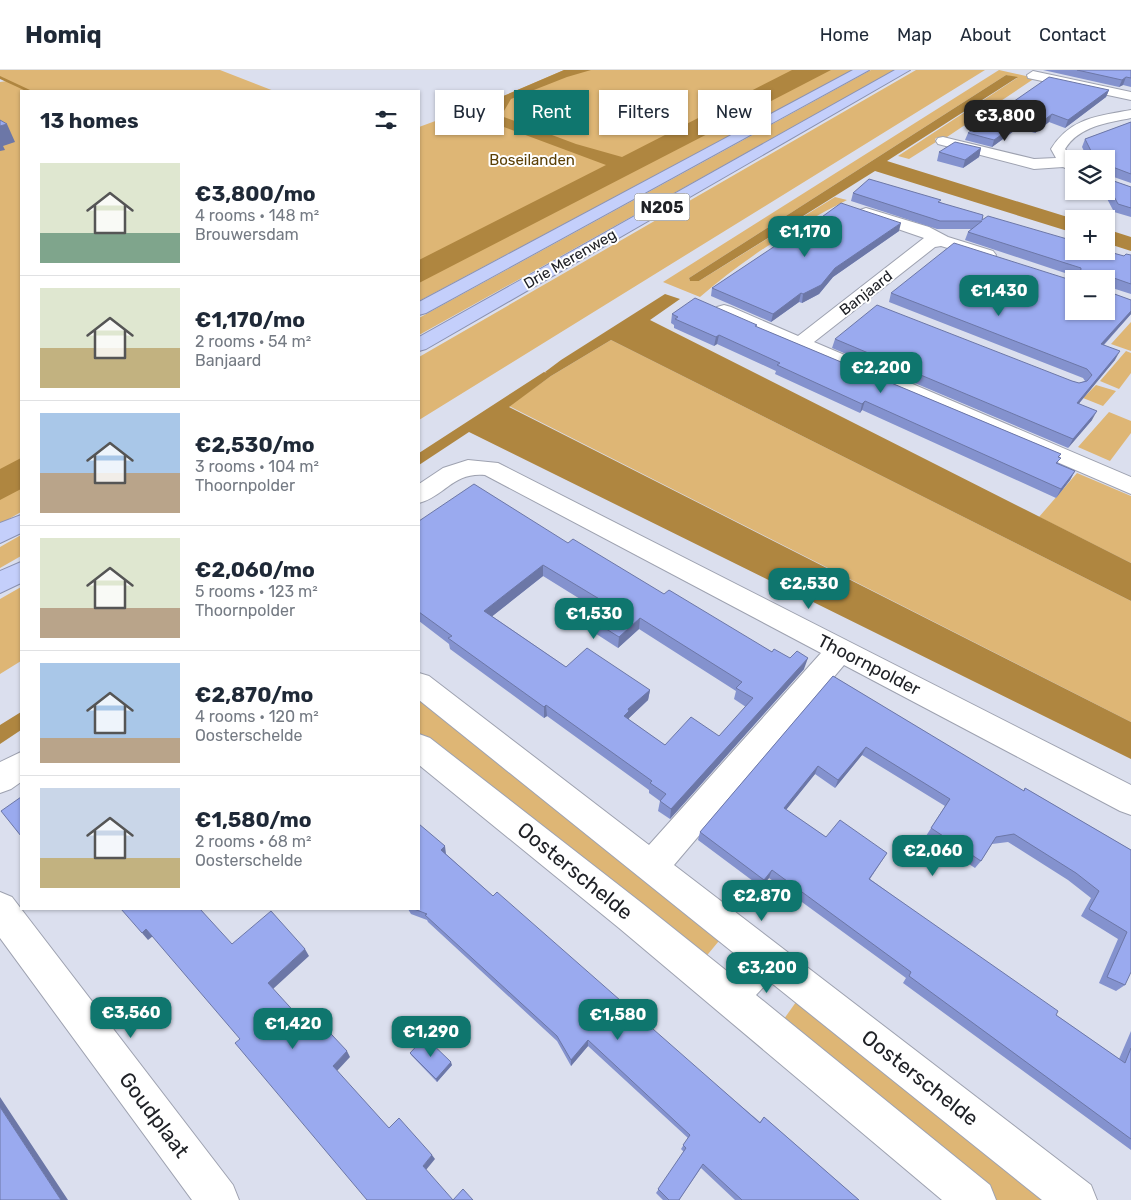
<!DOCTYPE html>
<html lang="en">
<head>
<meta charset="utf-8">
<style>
	:root { --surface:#fff; --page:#f2f2f3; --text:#1f2937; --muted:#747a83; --line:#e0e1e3; --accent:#0f766e }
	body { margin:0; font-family:Rubik,sans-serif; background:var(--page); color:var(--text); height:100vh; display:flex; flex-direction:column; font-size:19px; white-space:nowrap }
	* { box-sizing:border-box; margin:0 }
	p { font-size:16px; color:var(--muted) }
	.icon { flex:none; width:28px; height:28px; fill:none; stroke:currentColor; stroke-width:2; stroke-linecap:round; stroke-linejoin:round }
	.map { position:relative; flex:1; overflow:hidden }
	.side { position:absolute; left:20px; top:20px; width:400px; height:820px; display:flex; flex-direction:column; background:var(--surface); border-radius:0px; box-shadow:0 1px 4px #0004 }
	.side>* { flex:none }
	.guide { position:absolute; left:435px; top:20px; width:475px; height:45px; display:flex; gap:10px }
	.fabs { position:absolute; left:1065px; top:80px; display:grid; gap:10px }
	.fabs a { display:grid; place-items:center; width:50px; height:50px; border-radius:0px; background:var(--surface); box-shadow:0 1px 4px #0004; font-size:25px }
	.price { position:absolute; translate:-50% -42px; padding:0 11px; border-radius:10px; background:var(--accent); color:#fff; font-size:16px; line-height:32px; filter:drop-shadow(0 1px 2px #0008) }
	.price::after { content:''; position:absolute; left:50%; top:30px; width:15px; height:11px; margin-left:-8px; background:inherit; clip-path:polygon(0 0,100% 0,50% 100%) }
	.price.on { background:#222; color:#fff }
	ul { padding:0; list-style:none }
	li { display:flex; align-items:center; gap:15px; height:125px; padding:0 20px }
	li+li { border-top:1px solid var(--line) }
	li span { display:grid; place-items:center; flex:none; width:140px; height:100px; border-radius:0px; color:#555 }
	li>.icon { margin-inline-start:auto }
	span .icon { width:60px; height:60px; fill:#fffc; stroke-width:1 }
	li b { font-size:21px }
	h2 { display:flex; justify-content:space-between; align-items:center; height:60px; padding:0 20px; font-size:21px }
	.pill { padding:0 18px; border-radius:0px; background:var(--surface); box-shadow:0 1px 4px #0004; font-size:18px; line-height:45px }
	.pill.on { background:var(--accent); color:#fff }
	header { display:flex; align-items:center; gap:30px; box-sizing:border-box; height:70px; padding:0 25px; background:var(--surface); border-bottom:1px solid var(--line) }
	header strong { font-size:24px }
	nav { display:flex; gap:28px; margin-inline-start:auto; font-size:18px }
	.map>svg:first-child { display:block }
	.green { fill:#deb675 }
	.water { fill:#af8640 }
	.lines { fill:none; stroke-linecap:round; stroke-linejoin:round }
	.stream { fill:#af8640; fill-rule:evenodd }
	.minor-casing { stroke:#9ea2b0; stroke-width:2 }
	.highway-casing { stroke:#8b92b1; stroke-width:2 }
	.minor { fill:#fff; fill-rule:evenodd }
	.highway { fill:#c4cffb; fill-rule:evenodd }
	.wall { fill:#8492ce; fill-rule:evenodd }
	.shaded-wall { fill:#6c77a7 }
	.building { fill:#9aaaef; stroke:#6c77a7; fill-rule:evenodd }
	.labels { text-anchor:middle; stroke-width:4; stroke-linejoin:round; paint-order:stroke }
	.far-park-label { font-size:15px; fill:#5c4006; stroke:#fff }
	.far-street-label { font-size:15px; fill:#202227; stroke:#fff }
	.shield { fill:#fff; stroke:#636468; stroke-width:1 }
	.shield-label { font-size:16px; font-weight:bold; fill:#202227 }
	.street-label { font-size:18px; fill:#202227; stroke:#fff }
	.near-street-label { font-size:21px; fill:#202227; stroke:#fff }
</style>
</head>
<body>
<header>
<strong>Homiq</strong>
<nav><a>Home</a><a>Map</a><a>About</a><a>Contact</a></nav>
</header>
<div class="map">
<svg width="1131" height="1130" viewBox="0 0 1131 1130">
	<rect width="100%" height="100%" fill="#dbdfee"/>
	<path class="green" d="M 0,0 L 220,0 L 274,21 L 21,21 L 21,442 L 0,454 L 0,12 L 7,11 L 0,7 Z
		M 564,0 L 853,0 L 419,231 L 419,57 L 501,27 Z
		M 871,0 L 895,0 L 419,265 L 419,248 Z
		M 916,0 L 985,0 L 419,350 L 419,287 Z
		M 999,0 L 1035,8 L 944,69 L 938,67 L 935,69 L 936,72 L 909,89 L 898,86 L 1017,8 L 1006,5 L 689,208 L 690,211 L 699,211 L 835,127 L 847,130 C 795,156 744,189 700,227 L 663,212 Z
		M 1131,252 L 1131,281 L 1111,274 Z
		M 611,270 L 1131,531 L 1131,652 L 509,336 L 551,306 Z
		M 1126,281 L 1131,283 L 1131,303 L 1119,319 L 1100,311 Z
		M 1096,315 L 1116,321 L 1103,336 L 1083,328 Z
		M 1109,342 L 1131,351 L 1131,363 L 1110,391 L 1078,377 Z
		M 1077,403 L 1131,426 L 1131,493 L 1039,447 Z
		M 21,465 L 21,486 L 0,498 L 0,477 Z
		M 21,517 L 21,591 L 0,604 L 0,529 Z
		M 419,626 L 723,866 L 699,895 L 419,666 Z
		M 801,925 L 1055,1130 L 988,1130 L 779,956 Z"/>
	<path class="water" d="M 564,0 L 591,0 L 567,7 L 511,29 L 501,46 L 576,74 L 622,87 L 792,0 L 831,0 L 419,213 L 419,190 L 606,95 L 485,50 L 501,27 Z
		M 1006,5 L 1018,7 L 887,91 L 1074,149 L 1074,163 L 875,101 L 699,211 L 690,211 L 689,208 Z
		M 1106,159 L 1131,167 L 1131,181 L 1106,173 Z
		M 665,224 L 680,229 L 650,250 L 1131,493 L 1131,531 L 611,270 L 551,306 L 509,337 L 1131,652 L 1131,689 L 469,362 L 419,395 L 419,383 L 544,302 L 547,303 L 545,302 L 561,290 Z
		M 21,388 L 21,419 L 0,430 L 0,399 Z
		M 21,642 L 21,660 L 0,674 L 0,655 Z"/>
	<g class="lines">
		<path class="stream" d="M 0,6 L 30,20 L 31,21 L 26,21 L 0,9 Z"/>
		<defs>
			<path id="minor" d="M 1033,1 L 1131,22 L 1131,30 L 1028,8 L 1027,5 Z
				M 1131,40 L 1131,48 C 1107,53 1079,56 1065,79 L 1074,90 L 1074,102 L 1063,97 L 1034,99 L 938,74 L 936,71 L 938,68 L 943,67 L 1034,89 L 1056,88 L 1051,79 C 1070,48 1098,46 1131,40 Z
				M 866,138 L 929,157 L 948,167 L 993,181 L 996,185 L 993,189 L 987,190 L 941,176 L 935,177 L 814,272 L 1131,407 L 1131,424 L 717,245 L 714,241 L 717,237 L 724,235 L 731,237 L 798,266 L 924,168 L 860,146 L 858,143 L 860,140 Z
				M 468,390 L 498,393 L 1131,715 L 1131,745 L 1120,741 L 844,595 L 674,795 L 1091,1115 L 1097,1130 L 1042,1130 L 769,911 L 756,925 L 990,1115 L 996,1130 L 942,1130 L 619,858 L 419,695 L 419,664 L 430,668 L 643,834 L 728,902 L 740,888 L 419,630 L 419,603 L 429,606 L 649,775 L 821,583 L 485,405 C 453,402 445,426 419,433 L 419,414 L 443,398 Z
				M 21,682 L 21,712 L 11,719 L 0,723 L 0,692 Z
				M 0,822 L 12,827 L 233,1115 L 239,1130 L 192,1130 L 0,868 Z"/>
			<path id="highway" d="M 853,0 L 869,0 L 426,243 L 419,245 L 419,232 Z
				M 895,0 L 910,0 L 426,279 L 419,281 L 419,267 Z
				M 21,445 L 21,463 L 0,473 L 0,453 Z
				M 21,492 L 21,513 L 0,523 L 0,501 Z"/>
		</defs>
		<use href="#minor" class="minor-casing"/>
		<use href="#highway" class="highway-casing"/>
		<use href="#minor" class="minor"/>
		<use href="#highway" class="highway"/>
	</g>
	<path class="wall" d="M 1043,0 L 1131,0 L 1131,17 L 1123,15 L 1119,17 Z
		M 1109,20 L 1106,27 L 1065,58 L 1049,52 L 1035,63 L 1018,58 L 992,77 L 965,70 L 968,63 Z
		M 1131,52 L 1131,113 L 1108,105 L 1108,109 L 1131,117 L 1131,147 L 1114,142 L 1103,121 L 1106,121 L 1106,89 L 1088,89 L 1082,77 L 1085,69 Z
		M 981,78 L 979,87 L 963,98 L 937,91 L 939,82 Z
		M 853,123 L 940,132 L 982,150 L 1124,186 L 1131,185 L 1131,224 L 1109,217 L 1109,222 L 1131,230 L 1131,244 L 1104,275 L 1115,290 L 1079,333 L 1092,350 L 1068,378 L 832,278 L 835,269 L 1072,311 L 1079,313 L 1085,311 L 1083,308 L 889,232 L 891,223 L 1074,241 L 1106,209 L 1076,209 L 1077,207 L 965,170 L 968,162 L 971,159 L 937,159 L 851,131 Z
		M 899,161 L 833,207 L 819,224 L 802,233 L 799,232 L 771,252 L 711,226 L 712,218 L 793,168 Z
		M 672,244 L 757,257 L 1061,384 L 1059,387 L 1058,393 L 1075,401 L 1070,410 L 1056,428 L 862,340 L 860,343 L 775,304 L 776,301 L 717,274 L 714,276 L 674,258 L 674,255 L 671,253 Z
		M 419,451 L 568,473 L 804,599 L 670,749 L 658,741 L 660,731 L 649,723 L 649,720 L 547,646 L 544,648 L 450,579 L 449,574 L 419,551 ZM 543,506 L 593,537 L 584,545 L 584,556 L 618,578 L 639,559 L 736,621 L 734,629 L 746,637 L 719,666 L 665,675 L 629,650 L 629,648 L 648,630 L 650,620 L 566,597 L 492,546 Z
		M 833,606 L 1023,721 L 1025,718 L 1131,780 L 1125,915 L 1116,921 L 1099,913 L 1118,869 L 1081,846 L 1091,828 L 1068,810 L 1008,772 L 992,774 L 981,791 L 975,798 L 926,766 L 945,736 L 862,685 L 835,718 L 815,704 L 786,740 L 826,767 L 887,783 L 870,809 L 1056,945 L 1119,989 L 1131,961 L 1131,1080 L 903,913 L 906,908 L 769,808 L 761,817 L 698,770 L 700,762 Z
		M 419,754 L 446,784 L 493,826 L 760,1052 L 764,1047 L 859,1130 L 735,1130 L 701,1098 L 679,1130 L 663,1130 L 656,1123 L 684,1082 L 681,1079 L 688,1068 L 588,976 L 571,996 L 557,971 L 428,852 L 427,850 L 411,844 L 408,839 L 419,839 Z
		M 410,983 L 452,995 L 437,1012 L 411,985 Z"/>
	<path class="shaded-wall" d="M 1126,7 L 1123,15 L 1119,17 L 1122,10 Z
		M 1109,20 L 1106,27 L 1065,58 L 1068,50 Z
		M 1052,44 L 1049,52 L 1035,63 L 1038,55 Z
		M 1021,51 L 1018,58 L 992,77 L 994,70 Z
		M 7,54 L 15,72 L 3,76 L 5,80 L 0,81 L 0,56 Z
		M 981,78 L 979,87 L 963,98 L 965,90 Z
		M 901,153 L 899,161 L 833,207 L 819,224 L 802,233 L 803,224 L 835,198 Z
		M 801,223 L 799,232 L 771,252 L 773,244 Z
		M 1131,241 L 1131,244 L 1096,283 L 1101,274 Z
		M 719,265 L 717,274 L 714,276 L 716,267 Z
		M 1120,281 L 1115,290 L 1072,342 L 1077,333 Z
		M 865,331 L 862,340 L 860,343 L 862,334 Z
		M 1097,341 L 1092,350 L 1068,378 L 1073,369 Z
		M 1075,401 L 1070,410 L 1056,428 L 1061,419 Z
		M 543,495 L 543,506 L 485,552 L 484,541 Z
		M 640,548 L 639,559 L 618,578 L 619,567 Z
		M 808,588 L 804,599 L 670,749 L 671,739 Z
		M 650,620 L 648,630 L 629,648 L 628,651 L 624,646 L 628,639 Z
		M 546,635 L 547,646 L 544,648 L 544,637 Z
		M 866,677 L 862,685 L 835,718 L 838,710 Z
		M 818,696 L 815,704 L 781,746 L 784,738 Z
		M 445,776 L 446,784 L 443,787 L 441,780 Z
		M 772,800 L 769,808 L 761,817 L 764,810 Z
		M 146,859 L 153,866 L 148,870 L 142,863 Z
		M 305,879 L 309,886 L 273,919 L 268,913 Z
		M 588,970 L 588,976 L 571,996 L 571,990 Z
		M 347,981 L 350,987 L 337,1001 L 333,996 Z
		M 451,992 L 452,995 L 437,1012 L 436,1009 Z
		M 0,1027 L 68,1130 L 61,1130 L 0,1037 Z
		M 432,1085 L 435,1089 L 426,1100 L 423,1096 Z"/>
	<path class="building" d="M 1077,0 L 1131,0 L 1131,8 L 1126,7 L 1122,10 Z
		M 1049,7 L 1109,20 L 1068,50 L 1052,44 L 1038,55 L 1021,51 L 994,70 L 968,63 Z
		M 0,50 L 7,54 L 0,56 Z
		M 1131,52 L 1131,104 L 1110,96 L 1108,98 L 1108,109 L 1131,117 L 1131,138 L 1118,134 L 1106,111 L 1106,89 L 1095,89 L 1085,69 Z
		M 955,72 L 981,78 L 965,90 L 939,82 Z
		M 869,109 L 941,130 L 938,132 L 983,145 L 982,150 L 988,146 L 1074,171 L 1074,181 L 1106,181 L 1124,186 L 1126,184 L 1131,185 L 1131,214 L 1111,207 L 1108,209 L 1109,222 L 1131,230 L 1131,241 L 1101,274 L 1120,281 L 1077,333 L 1097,341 L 1073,369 L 835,269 L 877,235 L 1072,311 L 1079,313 L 1087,311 L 1092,305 L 1087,299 L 891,223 L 954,173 L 1074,211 L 1074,241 L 1106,241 L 1106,209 L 1080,209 L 1081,198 L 968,162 L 982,151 L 940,151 L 853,123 Z
		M 841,133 L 901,153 L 835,198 L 821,215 L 803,224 L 801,223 L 773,244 L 712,218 L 790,166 L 793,168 Z
		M 695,228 L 757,255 L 755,256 L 1061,384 L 1058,387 L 1061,388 L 1056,393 L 1075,401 L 1061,419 L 865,331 L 862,334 L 777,295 L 780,293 L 719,265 L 716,267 L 675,249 L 678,247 L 672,244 Z
		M 474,414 L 568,473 L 573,469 L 664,524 L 669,520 L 772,582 L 774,579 L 790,588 L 797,581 L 808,588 L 671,739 L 660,731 L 666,724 L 650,713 L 652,711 L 546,635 L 544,637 L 448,568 L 452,566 L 419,542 L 419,451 ZM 543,495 L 601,530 L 584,545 L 619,567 L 640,548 L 742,612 L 736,618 L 753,628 L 719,666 L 691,647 L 665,675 L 624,646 L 629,641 L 628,639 L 650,620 L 587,578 L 566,597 L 484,541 Z
		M 833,606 L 1024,721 L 1025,718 L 1131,780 L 1131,902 L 1125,915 L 1107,907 L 1127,862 L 1089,839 L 1099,821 L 1076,803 L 1014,764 L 996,767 L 981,791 L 931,758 L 950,729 L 866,677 L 838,710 L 818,696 L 784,738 L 826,767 L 840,750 L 887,783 L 869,809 L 1058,941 L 1056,945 L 1125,993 L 1131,978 L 1131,1069 L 909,906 L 911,902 L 772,800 L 764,810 L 700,762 Z
		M 21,727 L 21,766 L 1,741 Z
		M 419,754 L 445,776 L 441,780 L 493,826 L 497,822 L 760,1053 L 764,1047 L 859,1130 L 742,1130 L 703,1094 L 679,1130 L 669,1130 L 658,1119 L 686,1078 L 683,1075 L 690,1065 L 588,970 L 571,990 L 557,966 L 425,845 L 427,844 L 414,839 L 419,839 Z
		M 121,839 L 200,839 L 232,874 L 271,841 L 305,879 L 268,913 L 309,958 L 317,949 L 347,981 L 333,996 L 389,1058 L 399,1048 L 432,1085 L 423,1096 L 453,1130 L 463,1119 L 473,1130 L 367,1130 L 235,973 L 240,969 L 146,859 L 142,863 Z
		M 425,967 L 451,992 L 436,1009 L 410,983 Z
		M 0,1037 L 61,1130 L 0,1130 Z"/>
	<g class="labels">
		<g class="far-park-label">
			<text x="532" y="95">Boseilanden</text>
		</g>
		<g class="far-street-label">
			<text transform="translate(570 189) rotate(-30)" y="5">Drie Merenweg</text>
			<text transform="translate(866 223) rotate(-38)" y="5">Banjaard</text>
		</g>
		<rect class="shield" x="634.5" y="123.5" width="55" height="27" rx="4"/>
		<g class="shield-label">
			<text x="662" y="143">N205</text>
		</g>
		<g class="street-label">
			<text transform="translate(869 595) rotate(27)" y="6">Thoornpolder</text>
		</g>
		<g class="near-street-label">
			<text transform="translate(575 801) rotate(39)" y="7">Oosterschelde</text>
			<text transform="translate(920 1008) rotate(38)" y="7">Oosterschelde</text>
			<text transform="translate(154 1045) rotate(53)" y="7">Goudplaat</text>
		</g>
	</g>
</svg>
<div class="fabs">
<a><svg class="icon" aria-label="layers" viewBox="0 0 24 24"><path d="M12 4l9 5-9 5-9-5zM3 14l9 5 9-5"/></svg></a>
<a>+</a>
<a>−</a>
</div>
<b class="price on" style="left:1005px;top:72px">€3,800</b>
<b class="price" style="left:805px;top:188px">€1,170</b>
<b class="price" style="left:999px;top:247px">€1,430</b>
<b class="price" style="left:881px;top:324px">€2,200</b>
<b class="price" style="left:809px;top:540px">€2,530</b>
<b class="price" style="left:594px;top:570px">€1,530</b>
<b class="price" style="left:933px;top:807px">€2,060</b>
<b class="price" style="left:762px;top:852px">€2,870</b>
<b class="price" style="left:767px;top:924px">€3,200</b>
<b class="price" style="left:131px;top:969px">€3,560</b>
<b class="price" style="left:618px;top:971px">€1,580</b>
<b class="price" style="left:293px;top:980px">€1,420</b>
<b class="price" style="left:431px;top:988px">€1,290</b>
<div class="guide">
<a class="pill">Buy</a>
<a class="pill on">Rent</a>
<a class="pill">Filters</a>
<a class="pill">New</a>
</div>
<section class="side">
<h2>13 homes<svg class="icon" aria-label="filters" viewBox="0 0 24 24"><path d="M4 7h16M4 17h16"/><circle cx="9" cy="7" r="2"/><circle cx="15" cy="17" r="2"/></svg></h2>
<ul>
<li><span style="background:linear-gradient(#dfe7d0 70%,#7fa58c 0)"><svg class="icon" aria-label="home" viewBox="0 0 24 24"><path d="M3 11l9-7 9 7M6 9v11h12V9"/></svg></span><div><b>€3,800/mo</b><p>4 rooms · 148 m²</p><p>Brouwersdam</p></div></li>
<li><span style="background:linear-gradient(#dfe7d0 60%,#c2b280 0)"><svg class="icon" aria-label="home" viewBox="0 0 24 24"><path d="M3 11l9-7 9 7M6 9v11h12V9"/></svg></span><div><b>€1,170/mo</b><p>2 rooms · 54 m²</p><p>Banjaard</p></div></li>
<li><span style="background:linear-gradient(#a9c7e8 60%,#b9a48a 0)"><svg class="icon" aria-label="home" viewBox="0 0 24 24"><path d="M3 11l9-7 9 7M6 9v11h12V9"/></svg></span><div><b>€2,530/mo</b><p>3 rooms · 104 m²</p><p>Thoornpolder</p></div></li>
<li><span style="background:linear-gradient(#dfe7d0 70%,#b9a48a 0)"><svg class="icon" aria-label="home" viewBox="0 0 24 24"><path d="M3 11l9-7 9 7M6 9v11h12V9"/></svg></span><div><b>€2,060/mo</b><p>5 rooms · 123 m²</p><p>Thoornpolder</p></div></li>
<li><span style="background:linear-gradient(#a9c7e8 75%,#b9a48a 0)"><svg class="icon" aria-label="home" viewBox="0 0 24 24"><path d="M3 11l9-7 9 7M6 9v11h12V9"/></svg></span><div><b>€2,870/mo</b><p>4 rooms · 120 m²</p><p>Oosterschelde</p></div></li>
<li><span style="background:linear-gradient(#c9d6e8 70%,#c2b280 0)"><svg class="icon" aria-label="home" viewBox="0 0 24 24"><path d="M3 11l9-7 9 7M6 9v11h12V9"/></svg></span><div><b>€1,580/mo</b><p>2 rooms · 68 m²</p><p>Oosterschelde</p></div></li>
</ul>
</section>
</div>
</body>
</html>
